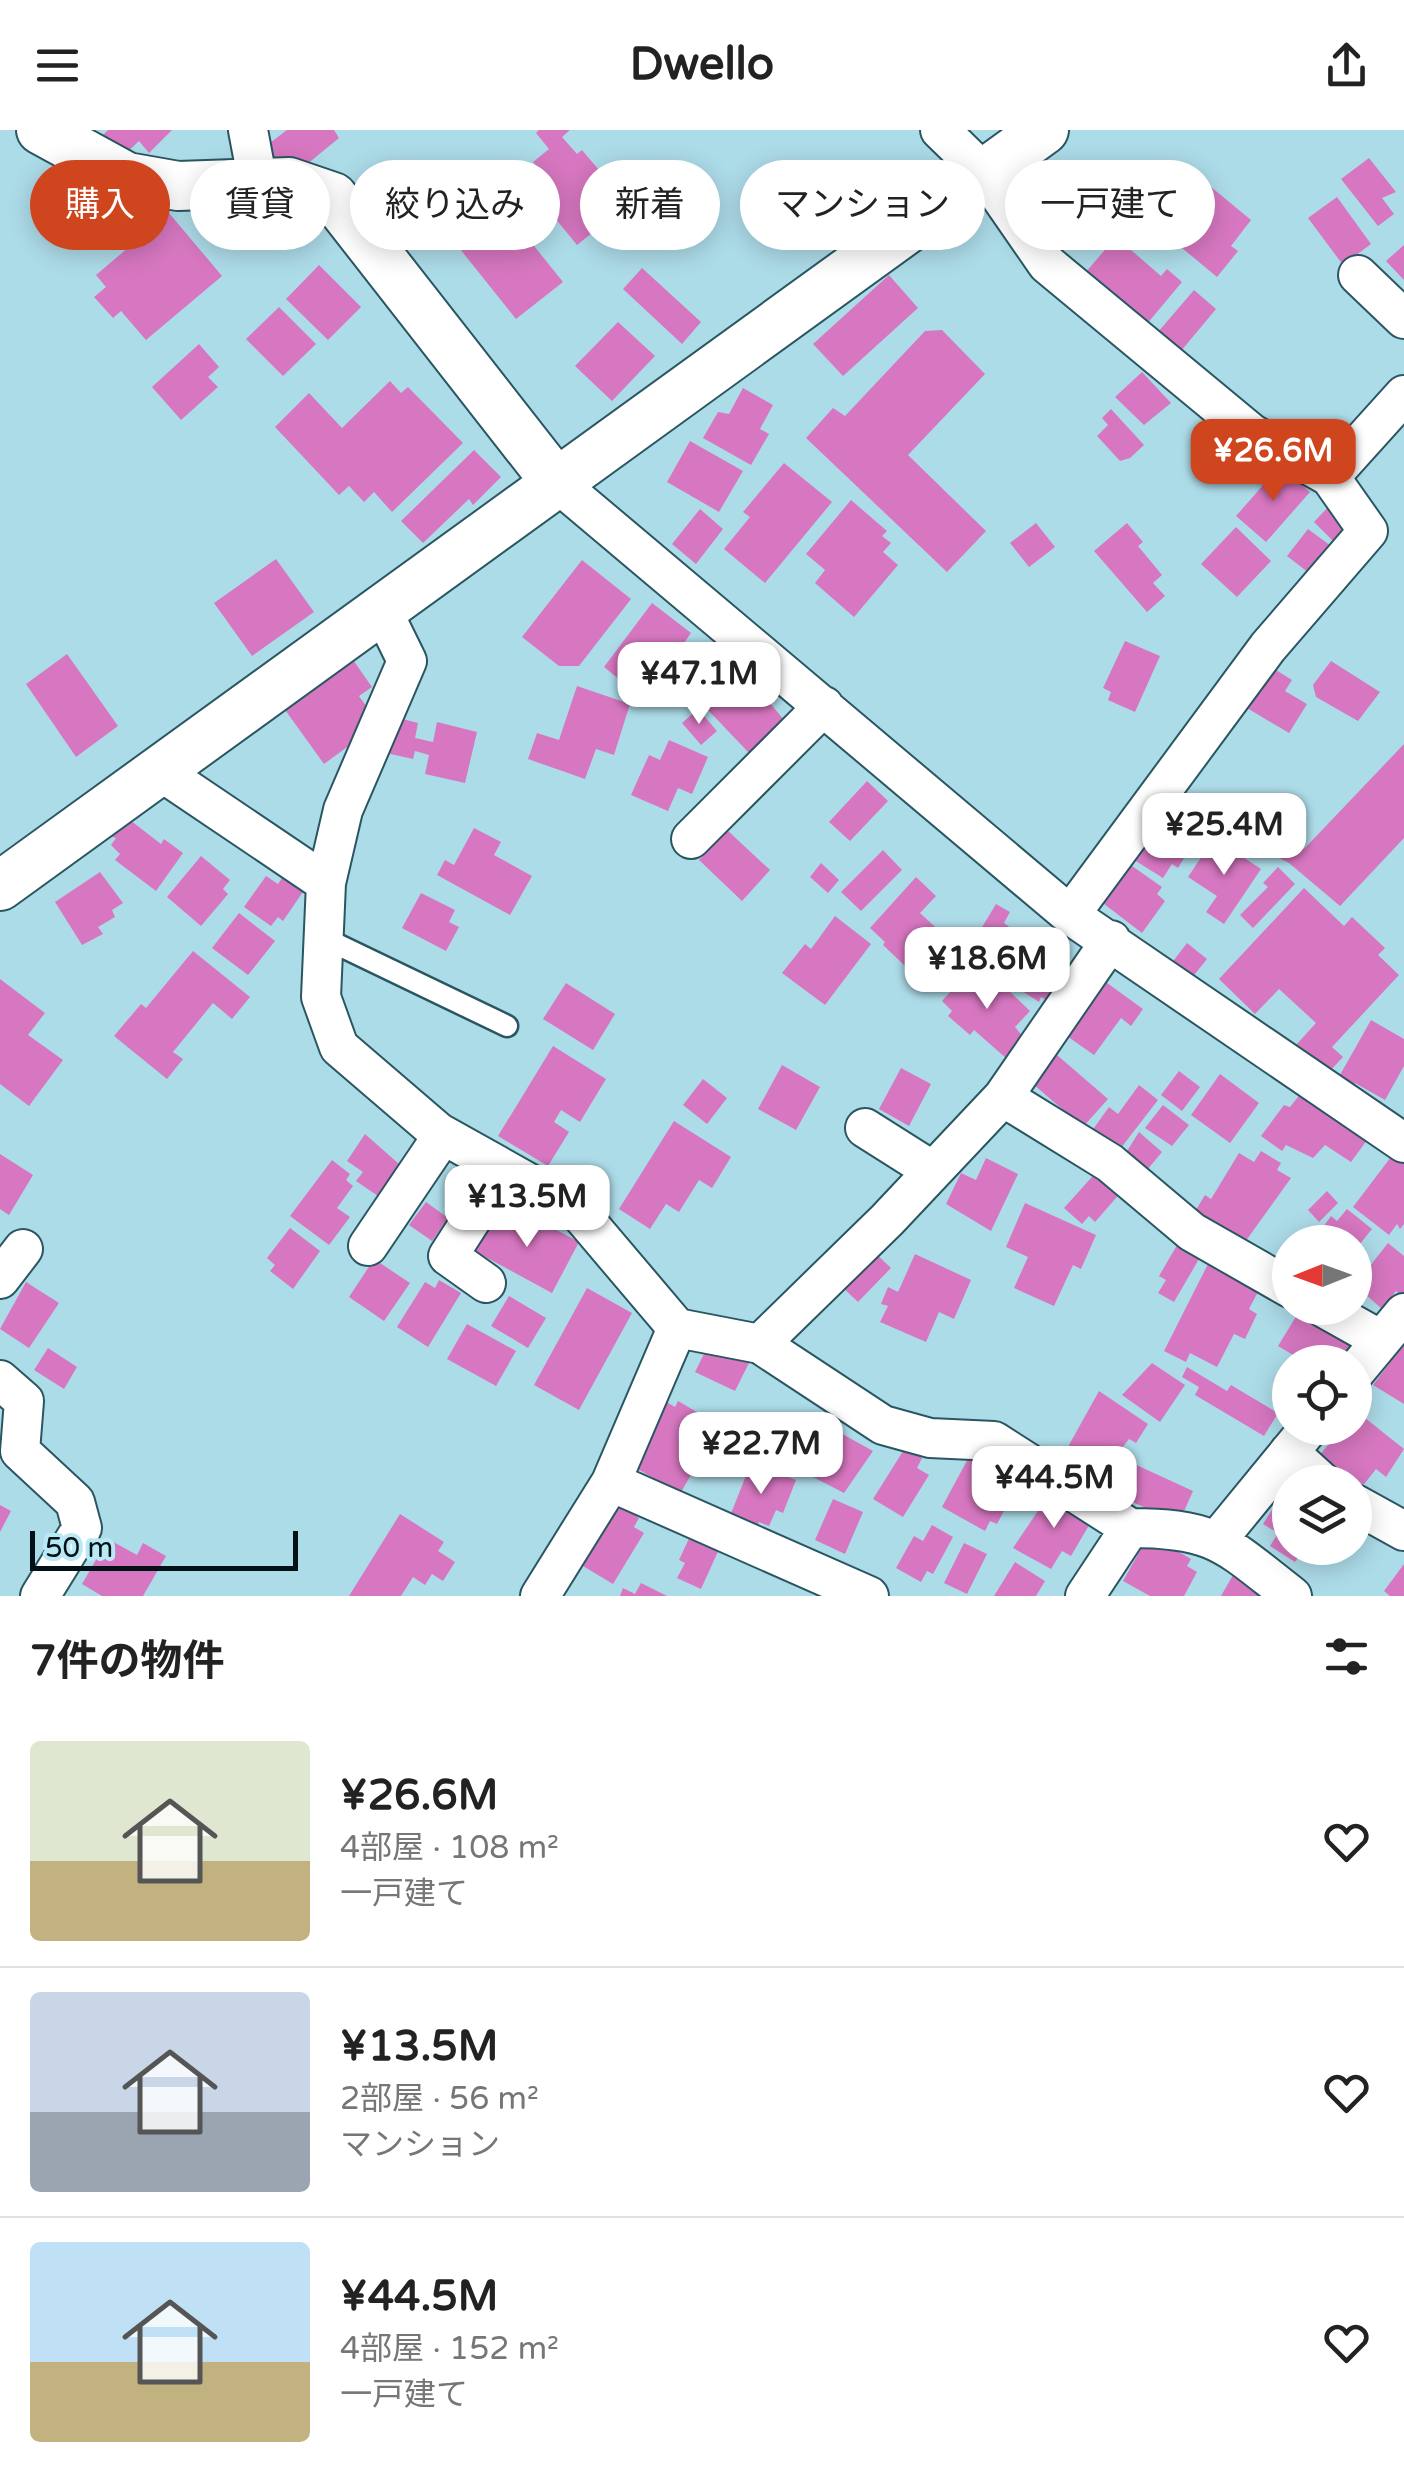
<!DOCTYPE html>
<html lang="ja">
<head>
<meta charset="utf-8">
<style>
	:root { --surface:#fff; --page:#f6f6f6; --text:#222; --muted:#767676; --line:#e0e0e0; --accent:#cf461e }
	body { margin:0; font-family:"Varela Round","Noto Sans JP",sans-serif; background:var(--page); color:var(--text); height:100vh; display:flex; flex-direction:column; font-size:38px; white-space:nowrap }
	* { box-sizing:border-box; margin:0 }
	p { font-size:32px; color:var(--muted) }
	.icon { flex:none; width:55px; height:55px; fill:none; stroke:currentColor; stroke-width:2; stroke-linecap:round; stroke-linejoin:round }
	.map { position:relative; height:1466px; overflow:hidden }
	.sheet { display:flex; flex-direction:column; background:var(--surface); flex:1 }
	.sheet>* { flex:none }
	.guide { position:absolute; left:30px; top:30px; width:1345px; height:90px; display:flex; gap:20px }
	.needle { width:65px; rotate:269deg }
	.controls { position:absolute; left:1272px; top:1095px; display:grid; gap:20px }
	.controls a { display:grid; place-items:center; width:100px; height:100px; border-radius:50%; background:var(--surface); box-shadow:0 5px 25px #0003; font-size:50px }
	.scale { position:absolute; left:30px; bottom:25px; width:268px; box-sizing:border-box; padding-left:10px; border:5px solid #021116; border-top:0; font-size:28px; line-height:35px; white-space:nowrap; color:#021116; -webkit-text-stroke:8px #bae9f6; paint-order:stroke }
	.price { position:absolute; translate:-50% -85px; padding:0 22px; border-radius:20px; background:#fff; color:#222; font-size:32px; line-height:65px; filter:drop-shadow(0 2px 5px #0008) }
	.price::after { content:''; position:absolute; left:50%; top:60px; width:30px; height:22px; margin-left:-15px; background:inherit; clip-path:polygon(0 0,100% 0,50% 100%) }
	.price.active { background:var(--accent); color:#fff }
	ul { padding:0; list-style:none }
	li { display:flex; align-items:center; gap:30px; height:250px; padding:0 30px }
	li+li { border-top:2px solid var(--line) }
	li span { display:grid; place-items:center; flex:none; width:280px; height:200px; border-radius:10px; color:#555 }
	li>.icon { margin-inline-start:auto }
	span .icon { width:120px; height:120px; fill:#fffc; stroke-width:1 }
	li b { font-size:42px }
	h2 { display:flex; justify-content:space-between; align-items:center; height:120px; padding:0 30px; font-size:42px }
	.tag { padding:0 35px; border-radius:45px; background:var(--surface); box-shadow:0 5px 25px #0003; font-size:35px; line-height:90px }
	.tag.active { background:var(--accent); color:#fff }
	header { display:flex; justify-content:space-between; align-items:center; height:130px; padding:0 30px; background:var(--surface); font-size:45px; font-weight:800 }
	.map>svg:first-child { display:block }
	.building { fill:#d777c1 }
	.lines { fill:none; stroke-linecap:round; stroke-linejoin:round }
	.service-casing { stroke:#2a5661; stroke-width:25 }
	.minor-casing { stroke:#2a5661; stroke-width:42 }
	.tertiary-casing { stroke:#2a5661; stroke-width:52 }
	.service { stroke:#fff; stroke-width:20 }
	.minor { stroke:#fff; stroke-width:38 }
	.tertiary { stroke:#fff; stroke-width:48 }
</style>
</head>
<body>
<header><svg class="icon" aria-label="menu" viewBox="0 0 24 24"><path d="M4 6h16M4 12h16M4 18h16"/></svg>Dwello<svg class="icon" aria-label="share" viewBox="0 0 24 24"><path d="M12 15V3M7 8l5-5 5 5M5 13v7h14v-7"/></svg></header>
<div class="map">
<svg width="1404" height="1466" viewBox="0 0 1404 1466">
	<rect width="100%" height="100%" fill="#addce9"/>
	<path class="building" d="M 108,0 L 172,0 L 149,23 L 139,11 L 122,27 L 102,6 Z
		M 287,0 L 334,0 L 339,8 L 306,35 L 274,27 L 267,15 Z
		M 539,0 L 570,0 L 562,7 L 577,24 L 582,20 L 615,59 L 604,68 L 617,83 L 577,115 L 550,82 L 558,75 L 548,64 L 555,58 L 533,32 L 549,19 L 536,3 Z
		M 1369,28 L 1396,62 L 1382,68 L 1394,84 L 1378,96 L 1341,49 Z
		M 1182,33 L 1251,90 L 1231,116 L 1238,121 L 1217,147 L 1152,93 L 1159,84 L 1148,75 Z
		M 822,39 L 851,83 L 812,110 L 798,91 L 792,95 L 776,71 Z
		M 490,61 L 563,152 L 516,189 L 444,99 Z
		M 1337,67 L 1371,114 L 1343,135 L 1308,88 Z
		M 169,83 L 222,146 L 146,210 L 121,181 L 113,188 L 94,167 L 106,157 L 96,145 Z
		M 1116,107 L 1161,146 L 1167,139 L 1182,152 L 1146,195 L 1085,143 Z
		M 1404,115 L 1404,150 L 1386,131 Z
		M 319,135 L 361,177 L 328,210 L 286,169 Z
		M 642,138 L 701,192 L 682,214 L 623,159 Z
		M 889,145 L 918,178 L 843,246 L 813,214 Z
		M 1194,160 L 1216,179 L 1181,221 L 1158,202 Z
		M 279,177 L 316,214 L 283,246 L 246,209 Z
		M 618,192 L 655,226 L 612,271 L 575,236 Z
		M 942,200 L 985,244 L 908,325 L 986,401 L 947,442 L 806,308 L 833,278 L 845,286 L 925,201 Z
		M 199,214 L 219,237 L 208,247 L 218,257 L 181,290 L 152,257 Z
		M 1142,242 L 1171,273 L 1144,295 L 1115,267 Z
		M 390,251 L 401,263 L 408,257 L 463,313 L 392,382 L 374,362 L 364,372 L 349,356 L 339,365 L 275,297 L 309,263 L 342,298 Z
		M 743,258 L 773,275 L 760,299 L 769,304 L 751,335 L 703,308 L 718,282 L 729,284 Z
		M 1111,279 L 1144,315 L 1130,328 L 1120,331 L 1097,306 L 1108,295 L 1102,288 Z
		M 690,311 L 743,341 L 719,382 L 667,352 Z
		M 474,320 L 501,347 L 473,375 L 469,369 L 423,413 L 401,391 Z
		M 784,333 L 832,372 L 765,453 L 724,419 L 750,387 L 743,382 Z
		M 1280,336 L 1310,362 L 1266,412 L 1236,386 Z
		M 851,370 L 887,401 L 882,406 L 891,413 L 883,422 L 898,435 L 854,487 L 815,453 L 825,440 L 806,424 Z
		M 1330,375 L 1353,397 L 1336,414 L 1314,392 Z
		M 700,379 L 723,399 L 696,434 L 672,414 Z
		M 1036,393 L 1055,417 L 1029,437 L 1010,413 Z
		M 1127,393 L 1143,412 L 1138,416 L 1162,445 L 1153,453 L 1165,466 L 1147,482 L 1094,421 Z
		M 1236,397 L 1271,431 L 1237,467 L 1201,434 Z
		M 1308,399 L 1331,416 L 1309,443 L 1287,426 Z
		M 276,429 L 314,482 L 252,526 L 214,473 Z
		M 582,430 L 631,469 L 579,536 L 559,536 L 522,507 Z
		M 652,473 L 691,503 L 660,547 L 641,533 L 625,554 L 604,537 Z
		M 1125,511 L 1160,526 L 1135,582 L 1108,570 L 1111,562 L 1103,558 Z
		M 67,524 L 118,596 L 76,627 L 26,554 Z
		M 351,527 L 372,557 L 359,566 L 369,580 L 354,612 L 324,634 L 283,577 Z
		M 1331,531 L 1380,562 L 1358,591 L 1316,567 L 1313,555 Z
		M 1271,537 L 1292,550 L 1285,561 L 1307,574 L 1289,603 L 1247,578 Z
		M 745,543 L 784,590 L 750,624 L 708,580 Z
		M 577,556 L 630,574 L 614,625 L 596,619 L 585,649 L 528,629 L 537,603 L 559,610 Z
		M 698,579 L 717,601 L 701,615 L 682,593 Z
		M 395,587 L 418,593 L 415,608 L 433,612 L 437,592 L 477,602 L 465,653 L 425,644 L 429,625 L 415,621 L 413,629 L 386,623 Z
		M 669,610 L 708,627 L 692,664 L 678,658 L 668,681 L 631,665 L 649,625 L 660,630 Z
		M 1404,614 L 1404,708 L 1340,776 L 1289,733 L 1219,696 L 1229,676 L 1304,719 Z
		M 867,651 L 888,671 L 850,711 L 829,692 Z
		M 126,687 L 161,714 L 164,709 L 183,723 L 156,761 L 115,730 L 120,724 L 111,715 L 116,708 L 110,706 Z
		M 1153,690 L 1169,701 L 1173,694 L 1196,708 L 1178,738 L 1172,734 L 1163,748 L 1123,723 Z
		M 474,698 L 501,712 L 494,725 L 532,746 L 510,785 L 437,745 L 445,730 L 454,735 Z
		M 727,700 L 770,740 L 742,771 L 699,730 Z
		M 1214,708 L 1261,739 L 1224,794 L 1206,782 L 1217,766 L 1188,747 Z
		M 883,720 L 902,740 L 861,781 L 841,762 Z
		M 201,726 L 230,750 L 223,759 L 228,764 L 201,796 L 167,767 Z
		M 1122,729 L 1162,757 L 1157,764 L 1165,771 L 1142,803 L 1095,767 Z
		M 821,733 L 839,750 L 828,763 L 810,747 Z
		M 1278,737 L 1295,754 L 1253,798 L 1240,785 L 1268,757 L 1263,753 Z
		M 100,742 L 123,773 L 112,780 L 115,787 L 98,797 L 103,804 L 82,815 L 55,772 Z
		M 284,745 L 305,759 L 283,791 L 278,787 L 271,796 L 244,777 L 266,746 L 278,754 Z
		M 916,747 L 936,766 L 920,783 L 956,816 L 923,853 L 883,815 L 885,812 L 870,798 Z
		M 1304,758 L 1344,796 L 1352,787 L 1385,818 L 1378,825 L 1399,845 L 1332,917 L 1343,927 L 1327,944 L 1296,915 L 1316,893 L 1279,859 L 1255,884 L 1219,849 Z
		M 421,763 L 455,780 L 449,792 L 459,797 L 446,821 L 402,798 Z
		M 996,774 L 1010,782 L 1004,793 L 1019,804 L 1010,822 L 1020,828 L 1006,847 L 967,822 Z
		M 239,783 L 275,811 L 248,845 L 212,818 Z
		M 835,786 L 871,814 L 825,875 L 782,843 L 805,814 L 811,819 Z
		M 1187,813 L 1207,829 L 1191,849 L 1171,834 Z
		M 193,821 L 250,867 L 232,889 L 213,873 L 173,922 L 183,929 L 167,949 L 114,906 L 141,874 L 146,878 Z
		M 1030,826 L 1066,839 L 1048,871 L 1041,867 L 1039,872 L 1013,855 Z
		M 972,838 L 995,859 L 1001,853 L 1030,881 L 1015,897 L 1025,909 L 1007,929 L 974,900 L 970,905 L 948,886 L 952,881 L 942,871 Z
		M 0,849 L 45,883 L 28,905 L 63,930 L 29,976 L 0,954 Z
		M 1103,850 L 1143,879 L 1131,896 L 1121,888 L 1094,925 L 1064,904 Z
		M 566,853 L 615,884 L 593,920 L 543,889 Z
		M 1371,890 L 1404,909 L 1404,936 L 1385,970 L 1355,953 L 1351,960 L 1336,952 Z
		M 553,916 L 606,949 L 580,992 L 561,980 L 554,992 L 569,1002 L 548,1036 L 498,1006 Z
		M 1057,925 L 1108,969 L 1083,997 L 1033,954 Z
		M 782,935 L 820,957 L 796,1000 L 758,979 Z
		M 901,938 L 931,954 L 909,996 L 879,979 Z
		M 1179,941 L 1200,957 L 1182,981 L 1161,965 Z
		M 1220,944 L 1259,973 L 1230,1013 L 1191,985 Z
		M 703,949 L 727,968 L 707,994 L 683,975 Z
		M 1139,955 L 1158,970 L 1117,1023 L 1091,1002 L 1109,977 L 1118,984 Z
		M 1301,963 L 1370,1006 L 1351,1032 L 1325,1015 L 1313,1028 L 1286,1015 L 1282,1021 L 1261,1006 L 1284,975 L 1290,977 Z
		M 1163,975 L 1189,995 L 1172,1016 L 1145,998 Z
		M 674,991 L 731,1027 L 712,1058 L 699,1050 L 679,1082 L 666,1074 L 650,1099 L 619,1079 Z
		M 1139,1002 L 1162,1022 L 1142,1046 L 1122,1029 Z
		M 365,1004 L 399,1034 L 378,1066 L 356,1051 L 363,1042 L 347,1031 Z
		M 1261,1021 L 1281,1033 L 1277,1040 L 1291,1048 L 1245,1112 L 1191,1088 L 1205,1065 L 1211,1069 L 1239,1023 L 1254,1032 Z
		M 1394,1023 L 1404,1030 L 1404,1094 L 1400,1099 L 1397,1094 L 1389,1105 L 1353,1077 Z
		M 0,1024 L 33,1045 L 9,1085 L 0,1079 Z
		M 986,1028 L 1018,1044 L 991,1101 L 946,1074 L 961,1043 L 976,1050 Z
		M 332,1030 L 350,1044 L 346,1050 L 353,1056 L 337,1078 L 350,1087 L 329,1115 L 290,1086 Z
		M 1099,1039 L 1123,1060 L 1095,1092 L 1089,1086 L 1082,1094 L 1064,1078 Z
		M 1327,1061 L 1338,1073 L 1319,1092 L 1308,1080 Z
		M 426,1072 L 448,1088 L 432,1111 L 409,1095 Z
		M 1025,1073 L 1096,1105 L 1081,1139 L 1073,1135 L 1054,1176 L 1014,1158 L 1028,1127 L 1006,1117 Z
		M 1347,1079 L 1372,1099 L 1355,1120 L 1355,1112 L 1342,1112 L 1323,1097 L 1331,1086 L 1337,1091 Z
		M 515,1084 L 532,1093 L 534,1088 L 579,1112 L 552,1163 L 469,1118 L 485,1088 L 506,1099 Z
		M 290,1098 L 320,1121 L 293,1159 L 270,1141 L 275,1135 L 267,1128 Z
		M 1317,1099 L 1334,1112 L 1307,1112 Z
		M 1180,1110 L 1203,1122 L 1174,1172 L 1158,1163 L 1166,1150 L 1159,1146 Z
		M 1388,1113 L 1404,1126 L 1404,1162 L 1402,1166 L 1396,1161 L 1382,1179 L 1355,1155 Z
		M 871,1119 L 891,1138 L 858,1172 L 838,1153 Z
		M 915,1124 L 971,1150 L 954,1189 L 939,1182 L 926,1212 L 880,1192 L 888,1176 L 881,1174 L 888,1157 L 898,1162 Z
		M 374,1129 L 410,1153 L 384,1191 L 349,1167 Z
		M 1208,1134 L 1259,1160 L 1249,1179 L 1257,1184 L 1245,1209 L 1234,1204 L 1217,1237 L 1190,1223 L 1186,1232 L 1164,1221 Z
		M 439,1150 L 461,1163 L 428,1217 L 397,1197 L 425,1152 L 435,1158 Z
		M 26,1152 L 59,1173 L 29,1218 L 0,1199 Z
		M 587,1158 L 632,1183 L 579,1280 L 534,1255 Z
		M 509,1166 L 546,1188 L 528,1218 L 491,1196 Z
		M 1300,1180 L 1356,1215 L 1345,1232 L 1305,1232 L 1278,1216 Z
		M 467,1194 L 516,1221 L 496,1256 L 447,1229 Z
		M 710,1212 L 750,1231 L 735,1261 L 695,1242 Z
		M 1404,1214 L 1404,1274 L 1373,1255 Z
		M 48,1218 L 77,1237 L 64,1259 L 34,1240 Z
		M 1152,1233 L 1185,1255 L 1160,1292 L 1122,1265 Z
		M 1187,1237 L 1227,1261 L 1231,1255 L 1278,1283 L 1264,1306 L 1195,1265 L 1199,1257 L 1182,1247 Z
		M 1290,1254 L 1290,1280 L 1278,1274 Z
		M 1099,1261 L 1148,1294 L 1136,1313 L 1129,1309 L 1095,1354 L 1082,1345 L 1086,1339 L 1064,1324 Z
		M 660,1268 L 675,1277 L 678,1271 L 714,1292 L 703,1312 L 708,1315 L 680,1364 L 636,1338 L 646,1321 L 642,1318 Z
		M 1355,1280 L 1404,1319 L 1386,1347 L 1376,1339 L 1361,1358 L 1320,1325 L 1341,1298 L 1355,1298 Z
		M 837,1301 L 873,1321 L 844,1363 L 813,1347 Z
		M 905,1318 L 922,1328 L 917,1338 L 929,1345 L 903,1387 L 873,1369 Z
		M 970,1325 L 1019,1353 L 997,1394 L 990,1391 L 985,1401 L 942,1377 Z
		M 1130,1332 L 1193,1361 L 1181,1388 L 1159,1378 L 1156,1383 L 1116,1364 Z
		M 751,1333 L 796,1350 L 783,1383 L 776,1380 L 769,1396 L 759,1392 L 755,1401 L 728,1391 Z
		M 1050,1363 L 1095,1385 L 1071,1426 L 1062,1421 L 1051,1439 L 1013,1418 Z
		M 1290,1368 L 1290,1418 L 1304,1418 L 1295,1432 L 1270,1416 L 1278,1403 L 1263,1394 L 1277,1372 L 1284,1377 Z
		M 833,1369 L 863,1382 L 845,1424 L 815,1410 Z
		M 612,1370 L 639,1388 L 634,1397 L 644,1403 L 613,1454 L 578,1433 Z
		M 0,1375 L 11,1381 L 0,1402 Z
		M 400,1384 L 444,1412 L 438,1421 L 455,1432 L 443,1451 L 432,1444 L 425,1455 L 413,1447 L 401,1466 L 349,1466 Z
		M 932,1395 L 953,1407 L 933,1444 L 927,1441 L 921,1452 L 896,1438 L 914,1406 L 923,1411 Z
		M 692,1402 L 721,1415 L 701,1459 L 677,1448 L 685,1433 L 679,1430 Z
		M 108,1409 L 137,1425 L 143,1413 L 166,1426 L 143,1466 L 102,1466 L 82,1454 Z
		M 1156,1409 L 1191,1429 L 1187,1436 L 1197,1442 L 1184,1466 L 1150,1466 L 1123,1451 L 1146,1410 Z
		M 964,1413 L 987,1424 L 967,1464 L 944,1453 Z
		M 1015,1432 L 1045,1451 L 1036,1466 L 994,1466 Z
		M 1404,1434 L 1404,1466 L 1390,1466 L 1384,1461 Z
		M 1233,1445 L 1267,1466 L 1221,1466 Z
		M 641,1453 L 667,1466 L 620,1466 L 623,1458 L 635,1464 Z"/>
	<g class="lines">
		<defs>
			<path id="service" d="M 324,808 L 507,896"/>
			<path id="minor" d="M 248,0 L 258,53
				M 940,0 L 984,43 L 1047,134 L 1251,303 L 1330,347 L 1368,401 L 1268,517 L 1070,785
				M 1358,145 L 1404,189
				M 1330,347 L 1404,265
				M 555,351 L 1070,785 L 1404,1013
				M 382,480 L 407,531 L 343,680 L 326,753 L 321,867 L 339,917 L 438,1002 L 577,1080 L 677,1198 L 760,1214 L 883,1295 L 930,1308 L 994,1311 L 1130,1398
				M 160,641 L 326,753
				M 691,709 L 824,576
				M 1003,967 L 1110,1033 L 1192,1102 L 1290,1158
				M 865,998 L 933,1041
				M 368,1116 L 443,1005
				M 0,1149 L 23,1119
				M 486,1153 L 448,1126 L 504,1039
				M 1324,1178 L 1381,1210
				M 760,1214 L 887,1090 L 1003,967 L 1111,810
				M 1355,1242 L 1404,1183
				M 0,1250 L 24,1271 L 20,1321 L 75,1372 L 82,1398 L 40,1466
				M 1289,1322 L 1322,1352
				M 611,1352 L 869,1466
				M 1355,1374 L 1404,1401
				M 1218,1409 L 1309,1298
				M 540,1466 L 611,1352 L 677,1198
				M 1085,1466 L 1130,1398 C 1217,1398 1226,1415 1292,1466"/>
			<path id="tertiary" d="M 41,0 L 127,47 L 178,56 L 289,52 L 333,67 L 555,351
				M 0,756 L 1044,0"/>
		</defs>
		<use href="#service" class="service-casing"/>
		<use href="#minor" class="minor-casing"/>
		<use href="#tertiary" class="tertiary-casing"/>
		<use href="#service" class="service"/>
		<use href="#minor" class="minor"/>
		<use href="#tertiary" class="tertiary"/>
	</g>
</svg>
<div class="controls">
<a><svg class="needle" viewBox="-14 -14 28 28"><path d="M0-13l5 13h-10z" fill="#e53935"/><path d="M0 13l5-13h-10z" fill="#767676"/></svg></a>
<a><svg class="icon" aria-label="locate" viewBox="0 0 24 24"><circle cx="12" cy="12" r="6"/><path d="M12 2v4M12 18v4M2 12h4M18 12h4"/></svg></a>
<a><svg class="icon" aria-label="layers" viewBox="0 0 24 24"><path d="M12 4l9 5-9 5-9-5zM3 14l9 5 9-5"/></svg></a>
</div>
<div class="scale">50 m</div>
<b class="price active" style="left:1273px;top:374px">¥26.6M</b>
<b class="price" style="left:699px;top:597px">¥47.1M</b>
<b class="price" style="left:1224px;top:748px">¥25.4M</b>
<b class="price" style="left:987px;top:882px">¥18.6M</b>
<b class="price" style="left:527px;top:1120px">¥13.5M</b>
<b class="price" style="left:761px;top:1367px">¥22.7M</b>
<b class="price" style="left:1054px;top:1401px">¥44.5M</b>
<div class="guide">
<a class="tag active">購入</a>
<a class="tag">賃貸</a>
<a class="tag">絞り込み</a>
<a class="tag">新着</a>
<a class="tag">マンション</a>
<a class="tag">一戸建て</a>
</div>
</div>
<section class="sheet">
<h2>7件の物件<svg class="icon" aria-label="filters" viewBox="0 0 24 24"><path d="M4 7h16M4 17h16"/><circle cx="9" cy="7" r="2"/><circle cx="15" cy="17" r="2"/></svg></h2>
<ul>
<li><span style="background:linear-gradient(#dfe7d0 60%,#c2b280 0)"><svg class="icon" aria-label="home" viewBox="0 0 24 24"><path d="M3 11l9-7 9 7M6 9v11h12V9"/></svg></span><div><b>¥26.6M</b><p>4部屋 · 108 m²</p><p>一戸建て</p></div><svg class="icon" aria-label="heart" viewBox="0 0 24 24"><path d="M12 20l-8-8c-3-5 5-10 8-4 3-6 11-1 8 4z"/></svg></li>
<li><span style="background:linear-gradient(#c9d6e8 60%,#9aa5b1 0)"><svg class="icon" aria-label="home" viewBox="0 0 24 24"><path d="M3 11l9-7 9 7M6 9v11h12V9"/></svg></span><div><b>¥13.5M</b><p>2部屋 · 56 m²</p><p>マンション</p></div><svg class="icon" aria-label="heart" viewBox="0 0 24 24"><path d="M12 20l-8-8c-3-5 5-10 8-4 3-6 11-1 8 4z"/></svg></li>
<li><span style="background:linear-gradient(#bfe0f5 60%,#c2b280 0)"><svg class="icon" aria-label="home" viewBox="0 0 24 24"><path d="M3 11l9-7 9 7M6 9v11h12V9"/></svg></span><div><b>¥44.5M</b><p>4部屋 · 152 m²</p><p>一戸建て</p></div><svg class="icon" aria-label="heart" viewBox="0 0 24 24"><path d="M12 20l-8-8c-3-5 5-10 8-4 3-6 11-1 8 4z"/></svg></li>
</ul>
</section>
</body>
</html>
